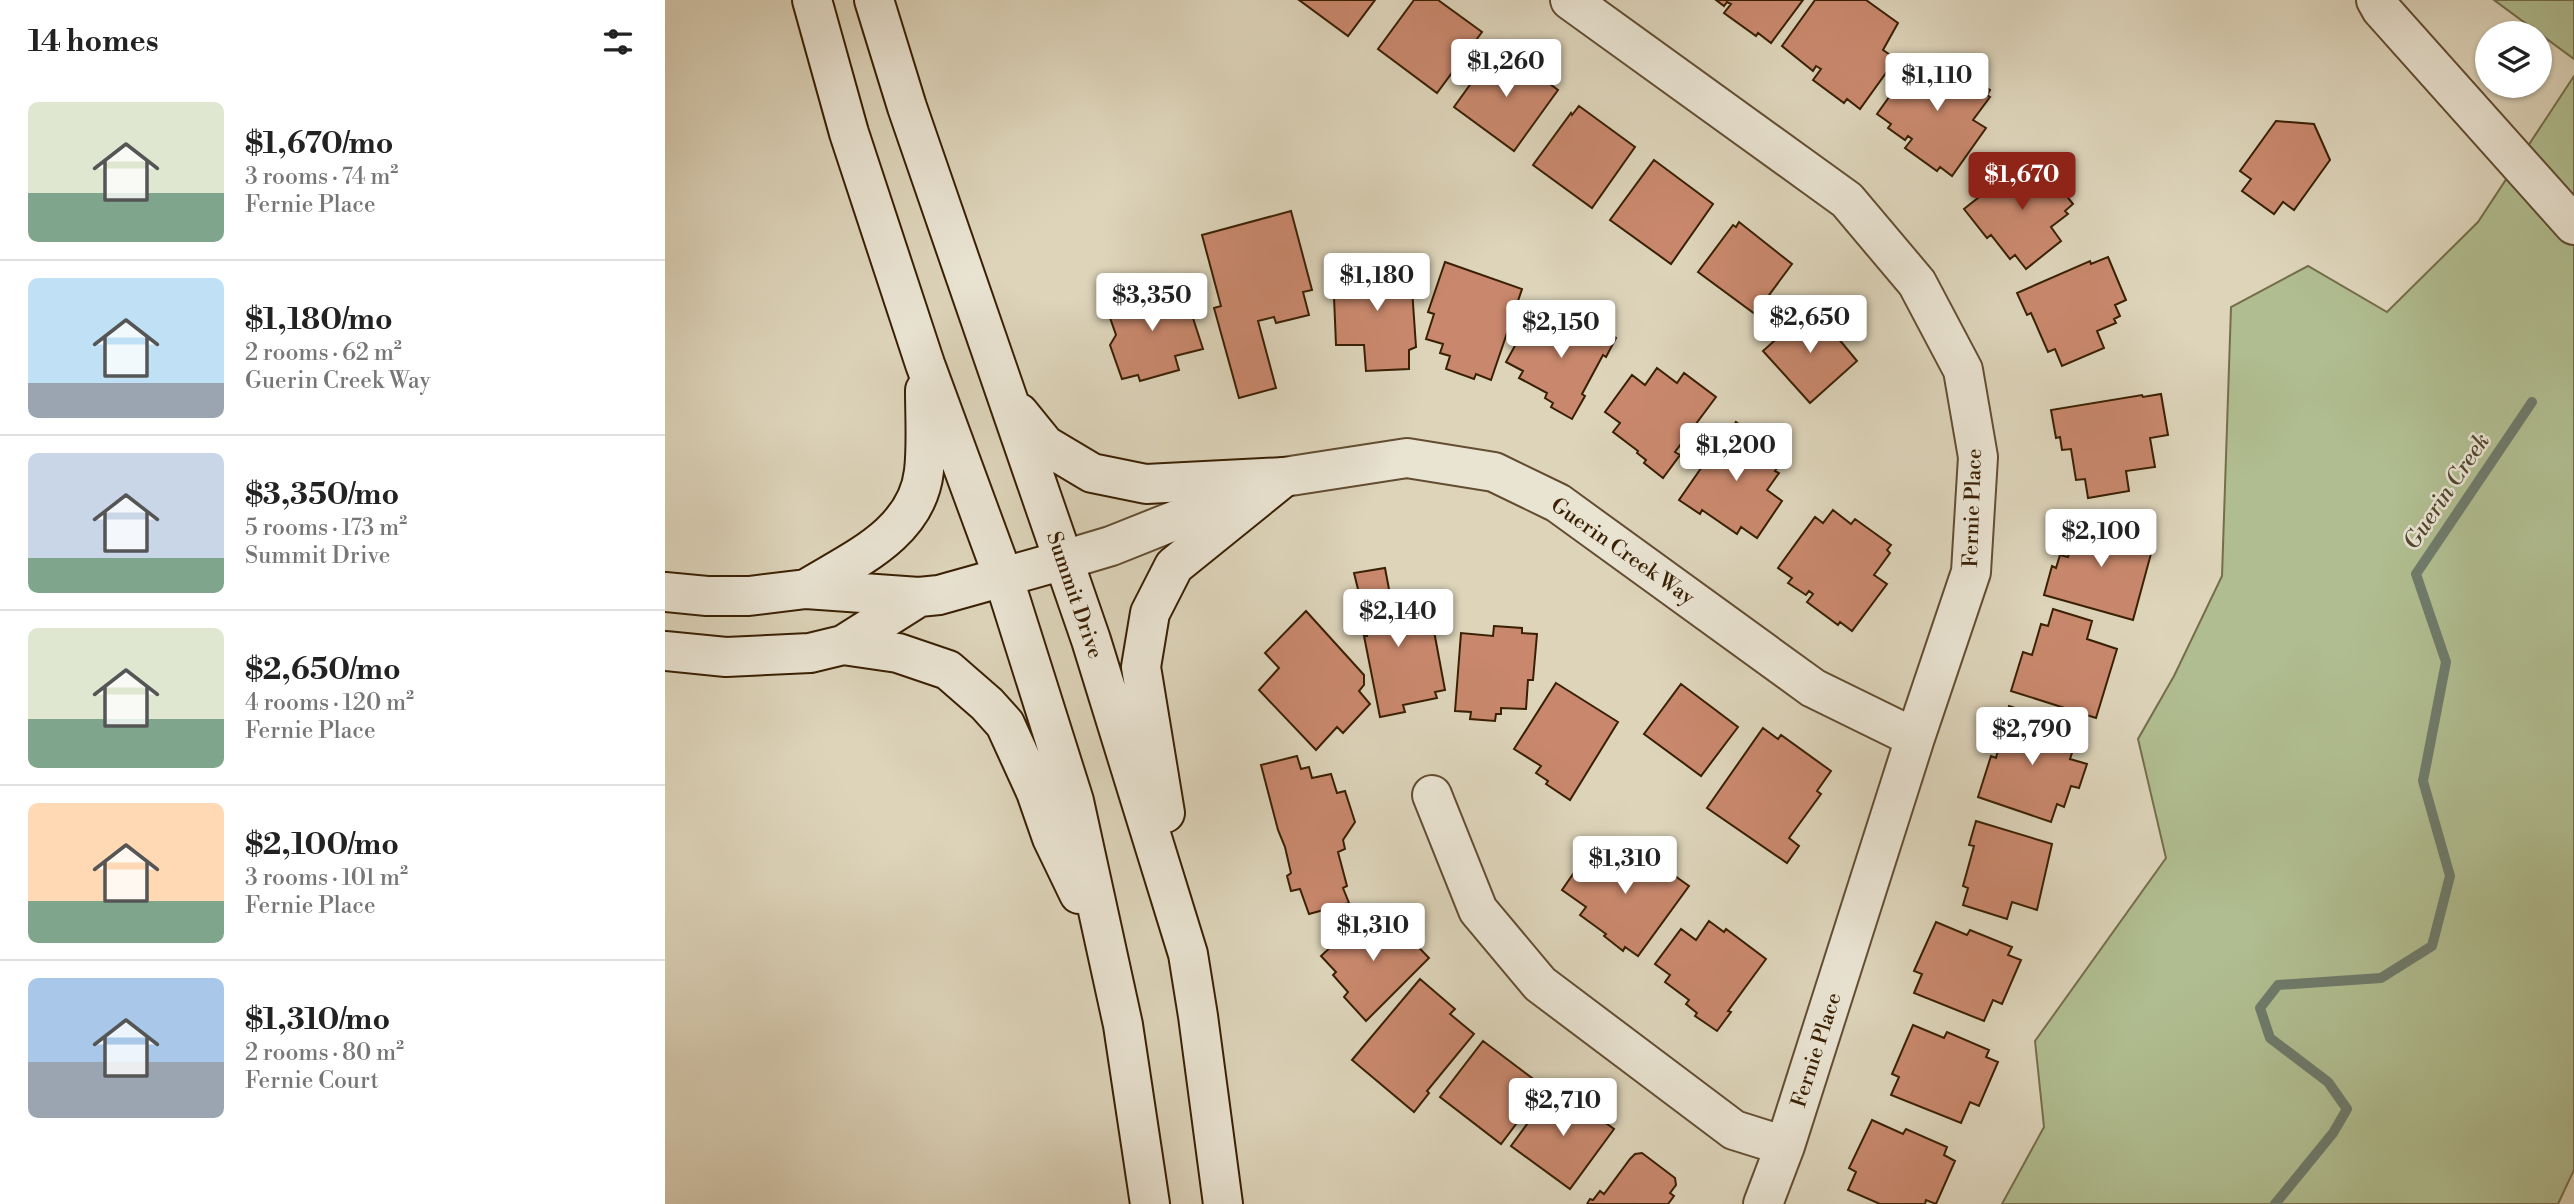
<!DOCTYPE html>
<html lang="en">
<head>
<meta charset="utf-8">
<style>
	:root { --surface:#fff; --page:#f6f6f6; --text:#222; --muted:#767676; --line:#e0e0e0; --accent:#8f2418 }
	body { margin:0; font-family:"Libre Bodoni",serif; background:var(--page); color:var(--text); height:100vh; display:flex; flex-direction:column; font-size:26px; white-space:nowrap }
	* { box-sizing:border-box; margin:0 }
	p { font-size:23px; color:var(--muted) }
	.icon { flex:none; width:38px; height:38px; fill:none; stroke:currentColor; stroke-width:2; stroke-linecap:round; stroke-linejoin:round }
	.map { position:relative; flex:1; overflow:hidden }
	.sheet { display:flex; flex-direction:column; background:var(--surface); width:665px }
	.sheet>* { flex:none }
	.buttons { position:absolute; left:1810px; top:21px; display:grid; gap:14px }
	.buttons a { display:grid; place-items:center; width:77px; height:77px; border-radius:50%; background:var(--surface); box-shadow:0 2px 5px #0004; font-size:35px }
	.price { position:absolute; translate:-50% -60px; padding:0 16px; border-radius:7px; background:#fff; color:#222; font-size:23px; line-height:46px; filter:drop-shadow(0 2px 4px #0008) }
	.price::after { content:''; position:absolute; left:50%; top:42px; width:21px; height:16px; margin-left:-10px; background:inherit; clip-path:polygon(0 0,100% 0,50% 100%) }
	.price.selected { background:var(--accent); color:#fff }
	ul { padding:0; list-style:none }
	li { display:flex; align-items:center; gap:21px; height:175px; padding:0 28px }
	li+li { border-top:2px solid var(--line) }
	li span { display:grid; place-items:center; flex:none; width:196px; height:140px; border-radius:10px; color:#555 }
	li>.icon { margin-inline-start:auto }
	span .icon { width:84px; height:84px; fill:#fffc; stroke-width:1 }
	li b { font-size:30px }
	h2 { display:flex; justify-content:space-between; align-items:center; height:84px; padding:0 28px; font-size:30px }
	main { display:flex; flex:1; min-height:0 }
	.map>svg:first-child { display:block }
	.green { fill:#b0bd90; stroke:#756e4a; stroke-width:2 }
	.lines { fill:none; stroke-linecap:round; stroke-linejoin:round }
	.stream { stroke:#6f7b6b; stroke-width:10 }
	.building { fill:#c9886d; stroke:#3a2003; stroke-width:2 }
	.street-casing { stroke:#634d31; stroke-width:42 }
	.secondary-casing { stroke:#3a2003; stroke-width:42 }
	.street { stroke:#e9e3d2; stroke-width:38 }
	.secondary { stroke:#e9e3d2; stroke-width:38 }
	.labels { text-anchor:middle; stroke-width:5; stroke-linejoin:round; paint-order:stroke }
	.street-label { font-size:21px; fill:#3a2003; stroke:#e9e3d2 }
	.water-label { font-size:23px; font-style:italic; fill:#50462e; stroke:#e9e3d2 }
</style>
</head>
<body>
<main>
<section class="sheet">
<h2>14 homes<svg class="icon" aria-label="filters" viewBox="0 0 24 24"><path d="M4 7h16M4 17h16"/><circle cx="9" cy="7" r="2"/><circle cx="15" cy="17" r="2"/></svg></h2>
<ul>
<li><span style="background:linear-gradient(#dfe7d0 65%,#7fa58c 0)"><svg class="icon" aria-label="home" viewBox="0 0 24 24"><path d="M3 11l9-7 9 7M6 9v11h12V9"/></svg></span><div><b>$1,670/mo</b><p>3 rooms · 74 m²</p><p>Fernie Place</p></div></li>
<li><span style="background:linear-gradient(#bfe0f5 75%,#9aa5b1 0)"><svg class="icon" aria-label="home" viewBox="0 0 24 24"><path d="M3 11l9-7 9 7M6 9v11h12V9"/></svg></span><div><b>$1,180/mo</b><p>2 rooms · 62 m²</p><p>Guerin Creek Way</p></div></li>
<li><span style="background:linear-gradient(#c9d6e8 75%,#7fa58c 0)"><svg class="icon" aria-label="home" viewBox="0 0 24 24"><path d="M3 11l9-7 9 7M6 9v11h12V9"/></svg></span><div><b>$3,350/mo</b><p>5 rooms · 173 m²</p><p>Summit Drive</p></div></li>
<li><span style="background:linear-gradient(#dfe7d0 65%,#7fa58c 0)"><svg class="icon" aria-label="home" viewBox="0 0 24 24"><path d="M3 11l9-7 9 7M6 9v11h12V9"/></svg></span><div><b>$2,650/mo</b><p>4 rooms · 120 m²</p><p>Fernie Place</p></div></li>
<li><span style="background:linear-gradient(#ffd9b3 70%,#7fa58c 0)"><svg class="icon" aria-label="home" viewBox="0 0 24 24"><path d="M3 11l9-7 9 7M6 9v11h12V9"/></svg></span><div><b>$2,100/mo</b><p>3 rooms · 101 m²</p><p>Fernie Place</p></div></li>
<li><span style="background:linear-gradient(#a9c7e8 60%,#9aa5b1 0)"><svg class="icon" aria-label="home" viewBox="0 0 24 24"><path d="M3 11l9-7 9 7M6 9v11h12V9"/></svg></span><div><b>$1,310/mo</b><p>2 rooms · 80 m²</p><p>Fernie Court</p></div></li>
</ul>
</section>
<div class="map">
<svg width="1909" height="1204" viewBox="0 0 1909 1204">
	<rect width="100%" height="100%" fill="#ddd4ba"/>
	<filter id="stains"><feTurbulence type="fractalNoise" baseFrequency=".00286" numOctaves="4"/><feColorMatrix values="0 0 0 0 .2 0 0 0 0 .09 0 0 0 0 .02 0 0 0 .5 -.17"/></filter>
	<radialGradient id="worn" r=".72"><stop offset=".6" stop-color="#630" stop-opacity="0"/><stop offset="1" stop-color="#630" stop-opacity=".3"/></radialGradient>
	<path class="green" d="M 1829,0 L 1909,0 L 1909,59 Z
		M 1909,76 L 1909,1170 L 1893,1204 L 1337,1204 L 1379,1127 L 1370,1041 L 1501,858 L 1473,739 L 1509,676 L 1557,576 L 1566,307 L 1643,266 L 1722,312 L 1813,222 Z"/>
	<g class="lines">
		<path class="stream" d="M 1610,1204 L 1668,1133 L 1682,1109 L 1663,1082 L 1605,1038 L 1595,1008 L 1613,985 L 1716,978 L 1767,946 L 1785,876 L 1758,781 L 1781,662 L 1751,574 L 1867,402"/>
	</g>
	<path class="building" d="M 634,0 L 710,0 L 683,36 Z
		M 749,0 L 773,0 L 817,32 L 772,93 L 713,49 Z
		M 1051,0 L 1138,0 L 1106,43 L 1093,33 L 1091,36 L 1059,13 L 1066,4 L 1062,2 L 1059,6 Z
		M 1150,0 L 1201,0 L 1233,23 L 1218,50 L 1231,59 L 1195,109 L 1182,99 L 1179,103 L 1148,80 L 1156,69 L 1151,66 L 1148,71 L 1117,46 Z
		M 833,46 L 893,90 L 849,151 L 789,107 Z
		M 1267,55 L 1286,69 L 1289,64 L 1325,90 L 1322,95 L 1325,97 L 1308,120 L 1321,128 L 1287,176 L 1275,167 L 1272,171 L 1240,148 L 1247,139 L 1243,136 L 1240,140 L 1223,128 L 1226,124 L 1212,114 L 1249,62 L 1257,68 Z
		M 914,106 L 970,147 L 927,208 L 868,165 L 906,113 L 907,115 Z
		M 1611,121 L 1649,124 L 1665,160 L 1629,210 L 1618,202 L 1609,214 L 1577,191 L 1586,179 L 1575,171 Z
		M 1371,158 L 1408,204 L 1400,211 L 1403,214 L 1386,227 L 1396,241 L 1361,269 L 1350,255 L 1345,259 L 1326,235 L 1322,238 L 1299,209 L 1361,160 L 1363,164 Z
		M 989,160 L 1048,204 L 1006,264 L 945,220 Z
		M 626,211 L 647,290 L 638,292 L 644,315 L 611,323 L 609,317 L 593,321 L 611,388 L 574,398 L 549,308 L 556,306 L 537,235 Z
		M 1074,222 L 1127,264 L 1090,314 L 1033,272 L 1068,225 L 1071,227 Z
		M 740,257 L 740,274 L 746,274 L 751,347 L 744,350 L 744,369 L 701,371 L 699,345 L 671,345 L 668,273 L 695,273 L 694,261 Z
		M 1443,257 L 1461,300 L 1450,305 L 1455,316 L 1449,319 L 1451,323 L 1432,331 L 1439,348 L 1397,366 L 1390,349 L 1383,352 L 1366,313 L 1362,315 L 1352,293 L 1425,261 L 1426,264 Z
		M 780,262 L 857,289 L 826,380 L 811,374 L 809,379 L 781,369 L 785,356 L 775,353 L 778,344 L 761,339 L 769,314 L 763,312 Z
		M 509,283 L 517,311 L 522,309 L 523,313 L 526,312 L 538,349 L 510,356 L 514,370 L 475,381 L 473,375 L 457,379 L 445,345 L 451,335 L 444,315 L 446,301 Z
		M 1149,309 L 1192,361 L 1145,403 L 1098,351 L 1142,311 L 1144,314 Z
		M 888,313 L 913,326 L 917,319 L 951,338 L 941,357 L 938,355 L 917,394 L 920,396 L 907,419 L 886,407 L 888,403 L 880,398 L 882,393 L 854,378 L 858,371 L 841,362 L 863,322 L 879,331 Z
		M 992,368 L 1012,383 L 1019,373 L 1051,397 L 1010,452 L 1015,455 L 998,478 L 979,463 L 981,460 L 972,453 L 973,451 L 948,432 L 955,423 L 940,412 L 967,375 L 980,385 Z
		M 1496,394 L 1503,435 L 1485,438 L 1490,467 L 1461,471 L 1464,491 L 1423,498 L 1420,479 L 1411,480 L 1406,449 L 1397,450 L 1395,437 L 1391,438 L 1386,410 L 1477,395 L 1478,397 Z
		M 1071,422 L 1110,449 L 1103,458 L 1114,465 L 1110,471 L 1114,473 L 1102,490 L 1117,501 L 1092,538 L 1076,527 L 1072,534 L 1037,510 L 1035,514 L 1014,500 L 1059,435 L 1061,437 Z
		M 1168,510 L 1186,524 L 1190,519 L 1226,545 L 1222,550 L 1225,553 L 1209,575 L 1222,584 L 1187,631 L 1175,622 L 1173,625 L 1142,602 L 1148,594 L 1144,591 L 1141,595 L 1123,583 L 1127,578 L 1113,568 L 1150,517 L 1158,523 Z
		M 1423,511 L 1462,522 L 1456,542 L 1487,550 L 1468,620 L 1379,595 L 1387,566 L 1391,568 L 1395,555 L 1403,557 L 1411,528 L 1418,530 Z
		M 720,568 L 726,600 L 721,601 L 725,622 L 766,615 L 780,690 L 770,692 L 772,698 L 738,705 L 740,712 L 715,717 L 699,636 L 702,636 L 697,605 L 689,573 Z
		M 1388,609 L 1427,621 L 1422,639 L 1452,649 L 1431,718 L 1346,691 L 1358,652 L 1367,655 L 1376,624 L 1383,626 Z
		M 641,611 L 699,675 L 699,685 L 694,691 L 705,704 L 678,733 L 672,727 L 651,750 L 594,690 L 614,668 L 600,653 Z
		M 829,626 L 857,628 L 857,633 L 872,634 L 868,680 L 863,680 L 861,709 L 836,708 L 836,714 L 831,714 L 830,721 L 805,719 L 806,712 L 790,711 L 796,633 L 828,636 Z
		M 891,683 L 953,722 L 905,800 L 881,784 L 883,781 L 871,773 L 876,766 L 849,749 Z
		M 1016,684 L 1073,727 L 1036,776 L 979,734 Z
		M 1344,706 L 1399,724 L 1394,739 L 1410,744 L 1405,759 L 1422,764 L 1414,788 L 1406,786 L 1399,807 L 1392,804 L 1386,822 L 1313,797 L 1326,756 L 1331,758 Z
		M 1098,728 L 1113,739 L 1116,735 L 1166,771 L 1152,791 L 1156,794 L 1124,838 L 1134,846 L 1122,863 L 1042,808 Z
		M 632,756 L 636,769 L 644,767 L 647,778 L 666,774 L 672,793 L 680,791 L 690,822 L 678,840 L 680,849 L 673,852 L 682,886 L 678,888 L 684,903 L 644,914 L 635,889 L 626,891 L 622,876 L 626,873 L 620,847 L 613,830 L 596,765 Z
		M 1311,821 L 1387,844 L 1372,910 L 1347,902 L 1342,919 L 1298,905 L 1303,888 L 1298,886 L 1309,846 L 1304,845 Z
		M 962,842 L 1024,886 L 973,956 L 960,947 L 958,951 L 939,936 L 941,934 L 915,915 L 921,907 L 897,890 L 926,848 L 947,863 Z
		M 709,910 L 732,934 L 737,930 L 764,958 L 701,1021 L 679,997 L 683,992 L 668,975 L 671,972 L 656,956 L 699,916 L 700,918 Z
		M 1044,921 L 1059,932 L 1061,929 L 1101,959 L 1063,1011 L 1066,1012 L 1052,1031 L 1030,1016 L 1032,1013 L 1021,1004 L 1024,1000 L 1000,982 L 1005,975 L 990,964 L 1016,929 L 1031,940 Z
		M 1271,922 L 1302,935 L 1305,930 L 1347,947 L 1343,955 L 1356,960 L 1337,1004 L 1328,1000 L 1319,1021 L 1249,993 L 1257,974 L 1249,971 Z
		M 755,979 L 790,1009 L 785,1014 L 809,1034 L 762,1091 L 764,1093 L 749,1112 L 687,1060 Z
		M 1248,1025 L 1279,1038 L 1282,1032 L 1324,1050 L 1321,1057 L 1333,1062 L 1314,1106 L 1305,1102 L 1296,1123 L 1226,1095 L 1234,1077 L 1227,1074 Z
		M 818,1041 L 879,1087 L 836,1144 L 775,1097 Z
		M 890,1086 L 949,1129 L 905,1189 L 846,1146 Z
		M 1207,1120 L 1238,1134 L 1241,1129 L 1282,1147 L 1279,1155 L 1290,1161 L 1271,1204 L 1261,1200 L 1260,1204 L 1215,1204 L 1183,1190 L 1191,1172 L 1184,1168 Z
		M 977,1153 L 1010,1178 L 1011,1185 L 1005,1193 L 1009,1196 L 1003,1204 L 922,1204 L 925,1199 L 928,1200 L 935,1191 L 939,1194 L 965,1159 L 970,1154 Z"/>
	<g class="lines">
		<defs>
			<path id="street" d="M 905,0 L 1182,200 L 1252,283 L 1298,370 L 1313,457 L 1306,572 L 1250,738 L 1120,1146 L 1098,1204
				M 1711,0 L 1716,9 L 1909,225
				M 399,560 L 446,546 L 619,477 L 742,458 L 829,472 L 893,503 L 1148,688 L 1250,738
				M 767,795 L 813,910 L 875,984 L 1069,1130 L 1120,1146"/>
			<path id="secondary" d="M 147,0 L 184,133 L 260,364 L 338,576 L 409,801 L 458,1025 L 485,1204
				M 209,0 L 242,107 L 426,640 L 523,954 L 533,1016 L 558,1204
				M 354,413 L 380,445 L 427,473 L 481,484 L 619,477
				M 141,589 C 188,560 252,534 259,471 C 262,445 260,417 260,390
				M 0,592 L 42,596 L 84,596 L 141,589 L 254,597 L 274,595 L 399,560
				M 178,645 L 233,653 L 283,670 L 322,704 L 340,724 L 371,792 L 387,838 L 414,894
				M 0,651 L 61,657 L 145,653 L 178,645 L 254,597
				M 500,813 L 476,667 L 485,613 L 509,566 L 619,477"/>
		</defs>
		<use href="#street" class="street-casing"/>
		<use href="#secondary" class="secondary-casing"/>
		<use href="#street" class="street"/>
		<use href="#secondary" class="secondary"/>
	</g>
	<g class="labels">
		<g class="street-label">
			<text transform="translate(1307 508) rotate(-88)" y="7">Fernie Place</text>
			<text transform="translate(958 551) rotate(35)" y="7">Guerin Creek Way</text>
			<text transform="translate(410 595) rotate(71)" y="7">Summit Drive</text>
			<text transform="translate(1151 1050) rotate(-72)" y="7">Fernie Place</text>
		</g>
		<g class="water-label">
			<text transform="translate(1781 491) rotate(-56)" y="8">Guerin Creek</text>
		</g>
	</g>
	<rect width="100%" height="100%" filter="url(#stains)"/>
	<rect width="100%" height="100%" fill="url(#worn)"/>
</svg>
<div class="buttons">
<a><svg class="icon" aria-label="layers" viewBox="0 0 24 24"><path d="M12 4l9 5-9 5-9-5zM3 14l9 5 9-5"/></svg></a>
</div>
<b class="price" style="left:841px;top:99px">$1,260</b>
<b class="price" style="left:1272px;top:113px">$1,110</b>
<b class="price selected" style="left:1357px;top:212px">$1,670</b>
<b class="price" style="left:712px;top:313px">$1,180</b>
<b class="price" style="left:487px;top:333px">$3,350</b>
<b class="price" style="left:1145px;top:355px">$2,650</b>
<b class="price" style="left:896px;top:360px">$2,150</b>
<b class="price" style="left:1071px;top:483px">$1,200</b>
<b class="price" style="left:1436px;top:569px">$2,100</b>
<b class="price" style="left:733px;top:649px">$2,140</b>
<b class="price" style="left:1367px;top:767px">$2,790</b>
<b class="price" style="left:960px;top:896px">$1,310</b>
<b class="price" style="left:708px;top:963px">$1,310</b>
<b class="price" style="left:898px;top:1138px">$2,710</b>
</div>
</main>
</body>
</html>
